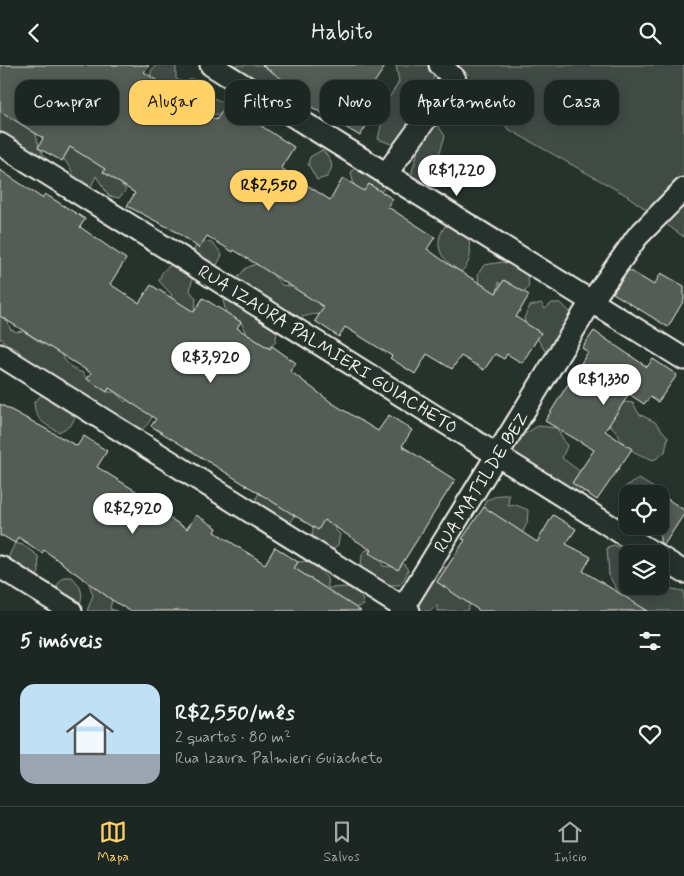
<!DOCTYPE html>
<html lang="pt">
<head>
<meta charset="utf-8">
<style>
	:root { --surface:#1c2622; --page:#29322f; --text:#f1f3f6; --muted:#a0a5a5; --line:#3a4340; --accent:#ffd166 }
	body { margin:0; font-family:Mynerve,sans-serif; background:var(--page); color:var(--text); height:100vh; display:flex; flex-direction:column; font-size:19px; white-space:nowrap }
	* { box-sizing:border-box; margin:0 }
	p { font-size:16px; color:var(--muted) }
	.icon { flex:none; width:28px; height:28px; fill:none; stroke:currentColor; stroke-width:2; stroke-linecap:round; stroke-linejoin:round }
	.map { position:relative; height:546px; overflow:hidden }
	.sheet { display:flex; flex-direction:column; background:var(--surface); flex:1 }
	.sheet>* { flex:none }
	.banner { position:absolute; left:15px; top:15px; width:655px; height:45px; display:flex; gap:10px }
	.fabs { position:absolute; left:619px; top:420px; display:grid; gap:10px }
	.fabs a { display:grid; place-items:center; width:50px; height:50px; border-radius:10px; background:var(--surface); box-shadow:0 2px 12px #0003,0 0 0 1px var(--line); font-size:25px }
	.price { position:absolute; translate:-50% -42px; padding:0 11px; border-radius:18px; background:#fff; color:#222; font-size:16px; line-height:32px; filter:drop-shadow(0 1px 2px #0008) }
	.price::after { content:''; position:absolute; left:50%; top:30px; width:15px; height:11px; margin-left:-8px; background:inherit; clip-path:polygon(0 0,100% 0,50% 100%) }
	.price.active { background:var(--accent); color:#111 }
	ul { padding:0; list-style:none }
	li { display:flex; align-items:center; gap:15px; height:125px; padding:0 20px }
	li+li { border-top:1px solid var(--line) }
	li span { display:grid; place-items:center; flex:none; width:140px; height:100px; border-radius:15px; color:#555 }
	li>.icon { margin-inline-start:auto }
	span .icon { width:60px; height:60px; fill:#fffc; stroke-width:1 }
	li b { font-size:21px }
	h2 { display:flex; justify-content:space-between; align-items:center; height:60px; padding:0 20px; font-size:21px }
	.tag { padding:0 18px; border-radius:15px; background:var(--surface); box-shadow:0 2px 12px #0003,0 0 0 1px var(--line); font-size:18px; line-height:45px }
	.tag.active { background:var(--accent); color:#111 }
	header { display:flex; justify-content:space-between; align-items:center; height:65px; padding:0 20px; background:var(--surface); font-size:22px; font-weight:600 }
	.menu { display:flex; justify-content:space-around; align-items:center; height:70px; border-top:1px solid var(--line); background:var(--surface); font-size:14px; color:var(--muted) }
	.menu a { display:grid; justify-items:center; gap:2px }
	.menu .active { color:var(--accent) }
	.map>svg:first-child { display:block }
	.green { fill:#414b45; stroke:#9a9e96 }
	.building { fill:#525c55; stroke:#f4f1e8 }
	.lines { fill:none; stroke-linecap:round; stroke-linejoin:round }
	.street-casing { stroke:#f4f1e8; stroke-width:25 }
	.street { stroke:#26332d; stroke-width:21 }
	.labels { text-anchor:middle; stroke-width:4; stroke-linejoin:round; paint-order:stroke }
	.street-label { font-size:18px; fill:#f4f1e8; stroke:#26332d }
</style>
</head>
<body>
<header><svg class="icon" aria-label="back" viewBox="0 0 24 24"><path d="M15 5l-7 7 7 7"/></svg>Habito<svg class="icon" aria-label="search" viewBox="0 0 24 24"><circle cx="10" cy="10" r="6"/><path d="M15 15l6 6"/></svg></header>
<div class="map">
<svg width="684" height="546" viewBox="0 0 684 546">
	<rect width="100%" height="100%" fill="#26332d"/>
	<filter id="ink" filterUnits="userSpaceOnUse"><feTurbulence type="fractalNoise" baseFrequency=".02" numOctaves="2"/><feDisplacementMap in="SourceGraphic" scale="10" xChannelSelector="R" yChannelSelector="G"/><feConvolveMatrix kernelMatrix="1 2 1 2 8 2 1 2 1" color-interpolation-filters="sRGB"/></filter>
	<g filter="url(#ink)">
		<path class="green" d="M 156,0 L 176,0 L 176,14 L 184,18 L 192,14 L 202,18 L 200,27 L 203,32 L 211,32 L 227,39 L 220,49 L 208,50 L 193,41 L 188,34 L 175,29 L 151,15 L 151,6 Z
			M 221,0 L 309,0 L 307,30 L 298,39 L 286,29 L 278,36 Z
			M 396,0 L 428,0 L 435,6 L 429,31 L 422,43 L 429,47 L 445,71 L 438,93 L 439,113 L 428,124 L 411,110 L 418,86 L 407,79 L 396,81 L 378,74 L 387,36 L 399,17 Z
			M 458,0 L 684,0 L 684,172 L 626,130 L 508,64 L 470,11 Z
			M 0,43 L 36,69 C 38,87 48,93 54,109 L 0,76 Z
			M 69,82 C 88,82 113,110 126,125 L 119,133 L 109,131 L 96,111 L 87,130 L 74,117 L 72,106 L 63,93 Z
			M 322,85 C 332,95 335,100 327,112 L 317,115 L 308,99 L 310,92 Z
			M 359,99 L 380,109 L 385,122 L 377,132 L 361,131 L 354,120 L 351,107 Z
			M 454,159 L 467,165 C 470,182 475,193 461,207 C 443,196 431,182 445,161 Z
			M 200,176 C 212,176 216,180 222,190 L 217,200 L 209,201 L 194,191 L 194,184 Z
			M 503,197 C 519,203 527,201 529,221 L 522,230 L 502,223 L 499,217 L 498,224 L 494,232 L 479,220 L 478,209 L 484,200 Z
			M 179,198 L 191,204 L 192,216 L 190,226 L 196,233 L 195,244 L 189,254 L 168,236 L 172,230 L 159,216 C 162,204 167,201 179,198 Z
			M 256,199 L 267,203 L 282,220 L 309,224 L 328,236 L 320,249 C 306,249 294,256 279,257 L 275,278 L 268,283 L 246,269 L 241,257 L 226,248 L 223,235 L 236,237 L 235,216 L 246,203 Z
			M 541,238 L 545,244 L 552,238 L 561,238 L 571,248 L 575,257 L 555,284 L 545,286 L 534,268 L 526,263 L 524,253 L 530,241 Z
			M 0,250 L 8,256 L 10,264 L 16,267 L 23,266 L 43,279 L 54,281 C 66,293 65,302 83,308 L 87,314 L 97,314 L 109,323 L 107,327 L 115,327 L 125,337 L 130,330 L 155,344 C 151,356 147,363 135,368 L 123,353 L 112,358 L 27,299 L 18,285 L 6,279 L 2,274 L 0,274 Z
			M 51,327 L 78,347 L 71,360 L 59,367 C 44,359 35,355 34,337 L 42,330 Z
			M 624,337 L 633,338 L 639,349 L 655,357 L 668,372 L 665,387 L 654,395 C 643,391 632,388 625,379 C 619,373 617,365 610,360 L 599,368 Z
			M 538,361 L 557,363 L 567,381 L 562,393 L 586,411 L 584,426 L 575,437 L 512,395 L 511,380 L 521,371 Z
			M 639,414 L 654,423 L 655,429 L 628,429 L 627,448 L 621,434 L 626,421 Z
			M 274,422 L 277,440 L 296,444 L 291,458 L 261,445 L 256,434 L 261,423 Z
			M 500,430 L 509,430 L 508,441 L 516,440 L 528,445 L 527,458 L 520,473 L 492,456 L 484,442 L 486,435 Z
			M 318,451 L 335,453 L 335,465 L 340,469 L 338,480 L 329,488 C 312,477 308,469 318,451 Z
			M 15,478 L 23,480 L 38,491 L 39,508 L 31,517 L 8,501 L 9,491 Z
			M 614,480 L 630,489 L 628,489 L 628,521 L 660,521 L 660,515 L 667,523 L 684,526 L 684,546 L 629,546 L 609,511 L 607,482 Z
			M 366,485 L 377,485 L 383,501 L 393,502 L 403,498 L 408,505 L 405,513 L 399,520 L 386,520 L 361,505 L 362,489 Z
			M 312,496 L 327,513 L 328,523 L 350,522 L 360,528 L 364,540 L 354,543 L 315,525 L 317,517 L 301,513 L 294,503 L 298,497 Z
			M 447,502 L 465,528 L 470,539 L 467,546 L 437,546 L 437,539 L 431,546 L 422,546 L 412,535 L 431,505 Z
			M 63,512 L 72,512 C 83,523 85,533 76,545 L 54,530 L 58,519 Z
			M 88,516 L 112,535 L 110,544 L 117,546 L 87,546 L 93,530 Z"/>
		<path class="building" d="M 0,0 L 149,0 L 144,7 L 216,55 L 227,39 L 294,82 L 281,103 L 330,135 L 343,113 L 364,126 L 369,119 L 393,134 L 388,142 L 435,172 L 427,184 L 448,199 L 496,228 L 504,215 L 529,230 L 516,252 L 541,268 L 522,298 L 507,289 L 504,294 L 495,289 L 484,305 L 461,291 L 452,304 L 427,289 L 415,309 L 390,293 L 392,291 L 345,262 L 339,272 L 315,256 L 324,242 L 234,185 L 233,187 L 207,171 L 199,183 L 175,166 L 127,141 L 135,128 L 103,107 L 105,104 L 70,82 L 62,96 L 38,83 L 43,73 L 0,46 Z
			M 262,0 L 386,0 L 366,30 L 380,39 L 360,71 L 295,32 L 299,26 Z
			M 0,105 L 42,133 L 45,129 L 85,154 L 80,162 L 126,194 L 110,219 L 139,238 L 151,220 L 194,247 L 203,233 L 241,257 L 237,263 L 270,284 L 272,281 L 296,298 L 290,306 L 332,338 L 378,366 L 389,350 L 412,365 L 402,381 L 455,415 L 398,505 L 369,488 L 371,485 L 324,455 L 318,465 L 151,361 L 156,354 L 109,323 L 107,327 L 87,314 L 91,308 L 0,251 Z
			M 629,205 L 654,220 L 661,208 L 684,221 L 684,235 L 668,262 L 613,228 Z
			M 594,266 L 647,302 L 653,294 L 677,310 L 658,337 L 650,332 L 644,339 L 629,329 L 605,366 L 632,384 L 597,435 L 572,418 L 594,385 L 545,356 L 588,287 L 582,283 Z
			M 0,339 L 77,381 L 84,371 L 107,386 L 97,402 L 144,431 L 141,435 L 187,464 L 196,450 L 217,463 L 215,467 L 265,499 L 275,482 L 298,497 L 294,503 L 361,546 L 130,546 L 112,535 L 44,485 L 42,488 L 18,472 L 15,478 L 3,471 L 0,471 Z
			M 660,429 L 684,445 L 684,449 L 664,480 L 660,477 Z
			M 484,442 L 537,477 L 553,450 L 576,464 L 566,479 L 591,492 L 583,506 L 648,546 L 480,546 L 437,517 L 465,475 L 462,474 Z"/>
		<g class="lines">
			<defs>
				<path id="street" d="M 211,0 L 684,294
					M 0,79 L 655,489
					M 386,109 L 455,14 L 440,0
					M 0,290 L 409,546
					M 660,492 L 684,507
					M 0,502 L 71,546
					M 401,546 L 591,237 L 637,172 L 684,124"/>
			</defs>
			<use href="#street" class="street-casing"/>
			<use href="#street" class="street"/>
		</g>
	</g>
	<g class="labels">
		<g class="street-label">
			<text transform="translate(328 284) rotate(32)" y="6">RUA IZAURA PALMIERI GUIACHETO</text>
			<text transform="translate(481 417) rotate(-58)" y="6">RUA MATILDE BEZ</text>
		</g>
	</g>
</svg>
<div class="fabs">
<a><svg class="icon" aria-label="locate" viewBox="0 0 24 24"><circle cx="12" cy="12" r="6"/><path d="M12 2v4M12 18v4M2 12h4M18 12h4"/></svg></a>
<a><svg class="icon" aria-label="layers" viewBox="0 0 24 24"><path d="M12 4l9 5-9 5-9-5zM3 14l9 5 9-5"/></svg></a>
</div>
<b class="price" style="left:457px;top:132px">R$1,220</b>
<b class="price active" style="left:269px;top:147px">R$2,550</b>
<b class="price" style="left:211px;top:319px">R$3,920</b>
<b class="price" style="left:604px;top:341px">R$1,330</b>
<b class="price" style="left:133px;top:470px">R$2,920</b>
<div class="banner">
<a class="tag">Comprar</a>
<a class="tag active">Alugar</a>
<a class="tag">Filtros</a>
<a class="tag">Novo</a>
<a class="tag">Apartamento</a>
<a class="tag">Casa</a>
</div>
</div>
<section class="sheet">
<h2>5 imóveis<svg class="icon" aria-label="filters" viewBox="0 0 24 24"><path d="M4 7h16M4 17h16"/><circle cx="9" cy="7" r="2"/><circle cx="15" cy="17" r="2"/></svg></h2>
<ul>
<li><span style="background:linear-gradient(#bfe0f5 70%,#9aa5b1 0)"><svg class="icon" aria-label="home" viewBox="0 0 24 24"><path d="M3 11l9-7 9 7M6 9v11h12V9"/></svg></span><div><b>R$2,550/mês</b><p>2 quartos · 80 m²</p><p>Rua Izaura Palmieri Guiacheto</p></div><svg class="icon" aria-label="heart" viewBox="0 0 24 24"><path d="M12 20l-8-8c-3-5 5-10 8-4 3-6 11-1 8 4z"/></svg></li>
</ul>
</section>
<nav class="menu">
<a class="active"><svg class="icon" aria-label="map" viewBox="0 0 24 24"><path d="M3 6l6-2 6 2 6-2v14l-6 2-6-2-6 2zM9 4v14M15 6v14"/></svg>Mapa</a>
<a><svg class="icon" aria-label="saved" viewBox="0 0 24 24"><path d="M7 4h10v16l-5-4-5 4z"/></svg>Salvos</a>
<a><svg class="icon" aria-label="home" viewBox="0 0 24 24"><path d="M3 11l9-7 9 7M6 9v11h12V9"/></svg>Início</a>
</nav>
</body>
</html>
